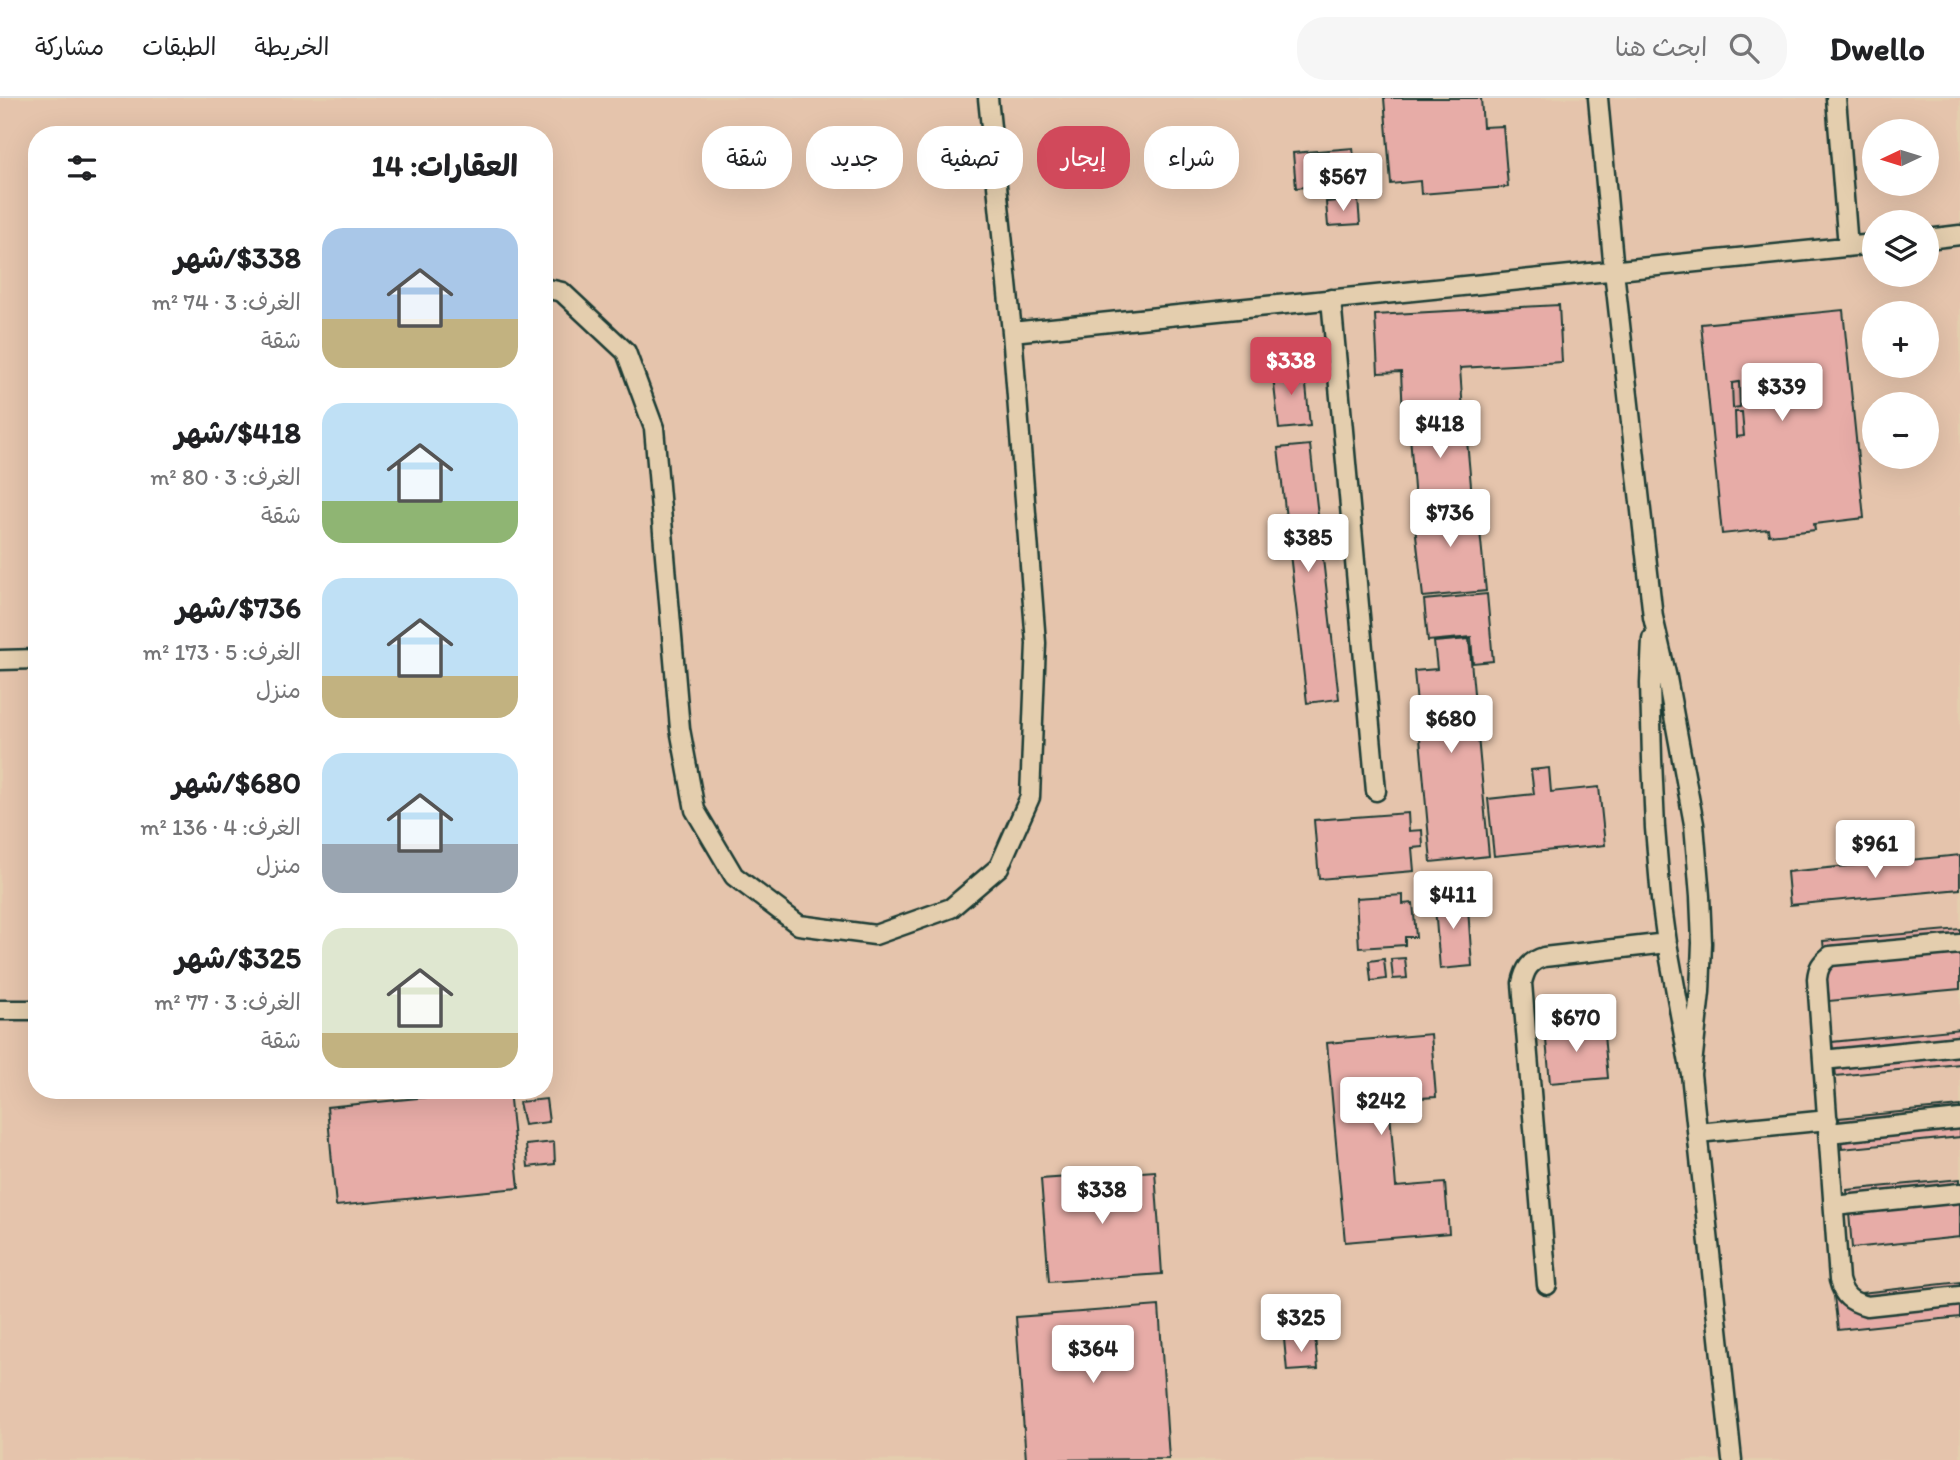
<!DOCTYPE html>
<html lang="ar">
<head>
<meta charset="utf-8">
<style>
	:root { --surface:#fff; --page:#f6f6f6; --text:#202124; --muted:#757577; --line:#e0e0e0; --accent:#d1495b }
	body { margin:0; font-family:Itim,"Playpen Sans Arabic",sans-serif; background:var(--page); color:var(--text); direction:rtl; height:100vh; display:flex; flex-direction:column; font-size:26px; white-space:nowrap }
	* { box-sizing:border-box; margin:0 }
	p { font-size:23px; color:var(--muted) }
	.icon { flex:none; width:38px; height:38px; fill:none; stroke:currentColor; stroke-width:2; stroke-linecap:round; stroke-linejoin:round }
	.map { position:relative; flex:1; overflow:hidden; direction:ltr }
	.details { position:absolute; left:28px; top:28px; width:525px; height:973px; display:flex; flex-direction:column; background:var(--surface); border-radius:28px; box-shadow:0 7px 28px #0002; direction:rtl }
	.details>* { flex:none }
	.banner { position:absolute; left:574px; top:28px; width:665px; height:63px; direction:rtl; display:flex; gap:14px }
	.needle { width:46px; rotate:266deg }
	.controls { position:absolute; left:1862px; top:21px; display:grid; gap:14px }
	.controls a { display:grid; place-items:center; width:77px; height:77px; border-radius:50%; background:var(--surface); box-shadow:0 7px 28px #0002; font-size:35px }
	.price { position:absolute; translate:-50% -60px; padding:0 16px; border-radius:7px; background:#fff; color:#222; font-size:23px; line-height:46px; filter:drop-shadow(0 2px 4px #0008) }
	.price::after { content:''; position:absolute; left:50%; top:42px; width:21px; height:16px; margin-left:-10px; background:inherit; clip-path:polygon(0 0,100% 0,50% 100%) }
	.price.selected { background:var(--accent); color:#fff }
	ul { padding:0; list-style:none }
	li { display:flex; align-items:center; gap:21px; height:175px; padding:0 35px }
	li span { display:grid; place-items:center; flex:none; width:196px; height:140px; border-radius:21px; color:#555 }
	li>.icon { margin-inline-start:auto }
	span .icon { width:84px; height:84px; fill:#fffc; stroke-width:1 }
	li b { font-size:30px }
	h2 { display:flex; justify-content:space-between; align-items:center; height:84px; padding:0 35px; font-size:30px }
	.pill { padding:0 24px; border-radius:28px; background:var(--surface); box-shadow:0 7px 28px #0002; font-size:24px; line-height:63px }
	.pill.selected { background:var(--accent); color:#fff }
	header { display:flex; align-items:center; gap:42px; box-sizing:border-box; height:98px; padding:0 35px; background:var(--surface); border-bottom:2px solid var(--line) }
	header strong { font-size:33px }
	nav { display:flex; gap:38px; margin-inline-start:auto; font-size:24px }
	.search { width:490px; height:63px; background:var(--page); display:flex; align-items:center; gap:18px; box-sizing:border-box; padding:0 24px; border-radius:28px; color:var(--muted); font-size:26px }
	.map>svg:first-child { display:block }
	.built { fill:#e5c4ac; fill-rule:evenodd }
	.building { fill:#e7aca7; stroke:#1f3d34; stroke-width:2 }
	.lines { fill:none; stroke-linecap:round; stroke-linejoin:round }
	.lane-casing { stroke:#1f3d34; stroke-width:23 }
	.lane { stroke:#e4ceae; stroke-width:18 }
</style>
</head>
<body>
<header>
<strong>Dwello</strong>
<div class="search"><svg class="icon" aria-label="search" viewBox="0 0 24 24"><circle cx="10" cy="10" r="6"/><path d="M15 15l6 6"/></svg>ابحث هنا</div>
<nav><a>الخريطة</a><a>الطبقات</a><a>مشاركة</a></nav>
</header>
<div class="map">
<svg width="1960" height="1362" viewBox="0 0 1960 1362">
	<rect width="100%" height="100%" fill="#e4ceae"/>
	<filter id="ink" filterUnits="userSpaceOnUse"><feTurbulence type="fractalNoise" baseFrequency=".0143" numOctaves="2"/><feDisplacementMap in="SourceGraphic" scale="14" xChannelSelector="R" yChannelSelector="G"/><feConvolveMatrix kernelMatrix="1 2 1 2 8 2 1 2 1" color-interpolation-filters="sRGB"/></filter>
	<g filter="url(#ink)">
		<path class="built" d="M 0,0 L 1960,0 L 1960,1362 L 0,1362 ZM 1874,33 L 1927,33 L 1927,86 L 1874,86 ZM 37,37 L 544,37 L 544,992 L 37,992 ZM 1874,124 L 1927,124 L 1927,177 L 1874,177 ZM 1874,215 L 1927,215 L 1927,268 L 1874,268 ZM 1874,306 L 1927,306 L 1927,359 L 1874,359 Z"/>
		<path class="building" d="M 1384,0 L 1481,0 L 1483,29 L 1503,28 L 1508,89 L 1421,96 L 1420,83 L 1391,86 Z
			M 1353,50 L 1356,84 L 1296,90 L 1293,55 Z
			M 1358,101 L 1360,126 L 1328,128 L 1326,104 Z
			M 1559,207 L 1562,264 L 1460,270 L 1463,314 L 1403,318 L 1401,274 L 1378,275 L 1375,217 Z
			M 1843,212 L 1864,420 L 1814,426 L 1815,432 L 1769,437 L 1768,431 L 1722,436 L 1701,226 Z
			M 1304,267 L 1310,328 L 1279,331 L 1272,270 Z
			M 1739,284 L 1740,309 L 1733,310 L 1732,285 Z
			M 1735,314 L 1742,314 L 1744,338 L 1736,339 Z
			M 1465,320 L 1472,399 L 1415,404 L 1409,324 Z
			M 1310,347 L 1339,601 L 1307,605 L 1278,350 Z
			M 1477,403 L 1486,493 L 1423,499 L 1413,410 Z
			M 1487,496 L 1493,563 L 1473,565 L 1471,539 L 1428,543 L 1424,502 Z
			M 1469,541 L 1489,758 L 1431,764 L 1414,573 L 1437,571 L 1434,544 Z
			M 1549,670 L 1551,694 L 1599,689 L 1605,747 L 1494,758 L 1488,701 L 1534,696 L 1531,672 Z
			M 1408,715 L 1409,733 L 1422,732 L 1423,749 L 1412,750 L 1414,773 L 1319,781 L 1314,722 Z
			M 1960,757 L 1960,791 L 1790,807 L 1787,774 Z
			M 1467,795 L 1472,868 L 1440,871 L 1434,797 Z
			M 1403,797 L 1403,806 L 1413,805 L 1416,839 L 1405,839 L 1405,847 L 1359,850 L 1356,800 Z
			M 1960,831 L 1960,891 L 1829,903 L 1823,843 Z
			M 1405,860 L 1407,880 L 1393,881 L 1391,861 Z
			M 1384,861 L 1386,881 L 1371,883 L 1369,863 Z
			M 1603,926 L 1608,980 L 1550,985 L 1545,931 Z
			M 1960,931 L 1960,966 L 1836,978 L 1832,944 Z
			M 1431,936 L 1436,999 L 1389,1002 L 1396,1089 L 1445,1085 L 1449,1135 L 1345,1144 L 1327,945 Z
			M 499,992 L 509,992 L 519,1090 L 336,1108 L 327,1009 Z
			M 546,1001 L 549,1024 L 524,1027 L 519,1004 Z
			M 1960,1008 L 1960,1039 L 1842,1051 L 1839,1020 Z
			M 554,1044 L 555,1066 L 528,1069 L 526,1047 Z
			M 1155,1073 L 1162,1176 L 1049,1184 L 1041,1081 Z
			M 1960,1081 L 1960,1139 L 1852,1150 L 1847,1092 Z
			M 1960,1184 L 1960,1219 L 1838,1232 L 1834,1198 Z
			M 1159,1208 L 1169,1361 L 1026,1362 L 1016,1219 Z
			M 1315,1238 L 1318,1271 L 1287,1273 L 1284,1241 Z"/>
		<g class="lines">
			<defs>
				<path id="lane" d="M 1598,0 L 1614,173 L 1653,519 L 1667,580 L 1694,726 L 1700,798 L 1702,845 L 1700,894 L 1691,976
					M 1836,0 L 1848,149
					M 1927,141 L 1960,137
					M 544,190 L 562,194 L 626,254 L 654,330 L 680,631 L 695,712 L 734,778 L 799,827 L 875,837 L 951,810 L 999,769 L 1030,699 L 1036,545 L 1012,234 L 988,0
					M 1331,201 L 1376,693
					M 1012,234 L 1874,146
					M 1652,541 L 1650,585 L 1652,661 L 1655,730 L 1661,801 L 1667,845 L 1691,976 L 1732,1362
					M 0,562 L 37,561
					M 1960,846 L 1830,858 C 1821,865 1818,870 1817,881 L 1839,1182 C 1843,1198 1851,1204 1867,1208 L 1960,1198
					M 0,912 L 37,912
					M 1823,962 L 1960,948
					M 1698,1035 L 1828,1022
					M 1829,1035 L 1960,1021
					M 1834,1108 L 1960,1095
					M 1547,1187 L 1522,885 C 1525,871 1530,863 1544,859 L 1667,845"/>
			</defs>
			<use href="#lane" class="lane-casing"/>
			<use href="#lane" class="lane"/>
		</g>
	</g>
</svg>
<div class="controls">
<a><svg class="needle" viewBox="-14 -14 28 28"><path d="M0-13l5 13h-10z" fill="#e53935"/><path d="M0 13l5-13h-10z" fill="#757577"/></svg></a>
<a><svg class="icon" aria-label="layers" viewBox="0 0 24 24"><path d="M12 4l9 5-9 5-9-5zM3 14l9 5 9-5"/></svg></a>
<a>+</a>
<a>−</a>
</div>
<b class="price" style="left:1343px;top:115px">$567</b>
<b class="price selected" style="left:1291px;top:299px">$338</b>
<b class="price" style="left:1782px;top:325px">$339</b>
<b class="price" style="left:1440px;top:362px">$418</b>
<b class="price" style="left:1450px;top:451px">$736</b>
<b class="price" style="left:1308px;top:476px">$385</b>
<b class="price" style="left:1451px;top:657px">$680</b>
<b class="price" style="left:1875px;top:782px">$961</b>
<b class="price" style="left:1453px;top:833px">$411</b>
<b class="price" style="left:1576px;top:956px">$670</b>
<b class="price" style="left:1381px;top:1039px">$242</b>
<b class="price" style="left:1102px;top:1128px">$338</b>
<b class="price" style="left:1301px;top:1256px">$325</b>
<b class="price" style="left:1093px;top:1287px">$364</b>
<div class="banner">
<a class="pill">شراء</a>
<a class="pill selected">إيجار</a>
<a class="pill">تصفية</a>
<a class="pill">جديد</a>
<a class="pill">شقة</a>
</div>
<section class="details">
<h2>العقارات: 14<svg class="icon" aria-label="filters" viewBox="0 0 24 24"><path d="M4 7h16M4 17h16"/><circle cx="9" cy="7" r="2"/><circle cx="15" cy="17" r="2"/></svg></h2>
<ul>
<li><span style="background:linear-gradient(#a9c7e8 65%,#c2b280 0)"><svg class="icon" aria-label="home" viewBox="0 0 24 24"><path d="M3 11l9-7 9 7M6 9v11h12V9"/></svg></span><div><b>$338/شهر</b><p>الغرف: 3 · 74 m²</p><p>شقة</p></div></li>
<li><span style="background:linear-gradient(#bfe0f5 70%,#8fb573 0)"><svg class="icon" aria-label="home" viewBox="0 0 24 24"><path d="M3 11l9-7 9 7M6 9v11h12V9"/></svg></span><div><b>$418/شهر</b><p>الغرف: 3 · 80 m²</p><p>شقة</p></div></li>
<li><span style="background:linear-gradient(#bfe0f5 70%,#c2b280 0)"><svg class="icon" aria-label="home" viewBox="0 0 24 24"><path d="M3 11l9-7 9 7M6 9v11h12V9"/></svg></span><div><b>$736/شهر</b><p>الغرف: 5 · 173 m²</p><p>منزل</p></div></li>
<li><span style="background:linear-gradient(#bfe0f5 65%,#9aa5b1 0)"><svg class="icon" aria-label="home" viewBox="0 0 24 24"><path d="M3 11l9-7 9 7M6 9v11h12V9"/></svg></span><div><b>$680/شهر</b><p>الغرف: 4 · 136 m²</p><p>منزل</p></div></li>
<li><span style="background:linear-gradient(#dfe7d0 75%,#c2b280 0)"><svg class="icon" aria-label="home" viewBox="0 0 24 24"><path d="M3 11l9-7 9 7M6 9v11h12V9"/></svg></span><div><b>$325/شهر</b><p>الغرف: 3 · 77 m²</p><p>شقة</p></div></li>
</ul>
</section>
</div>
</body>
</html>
